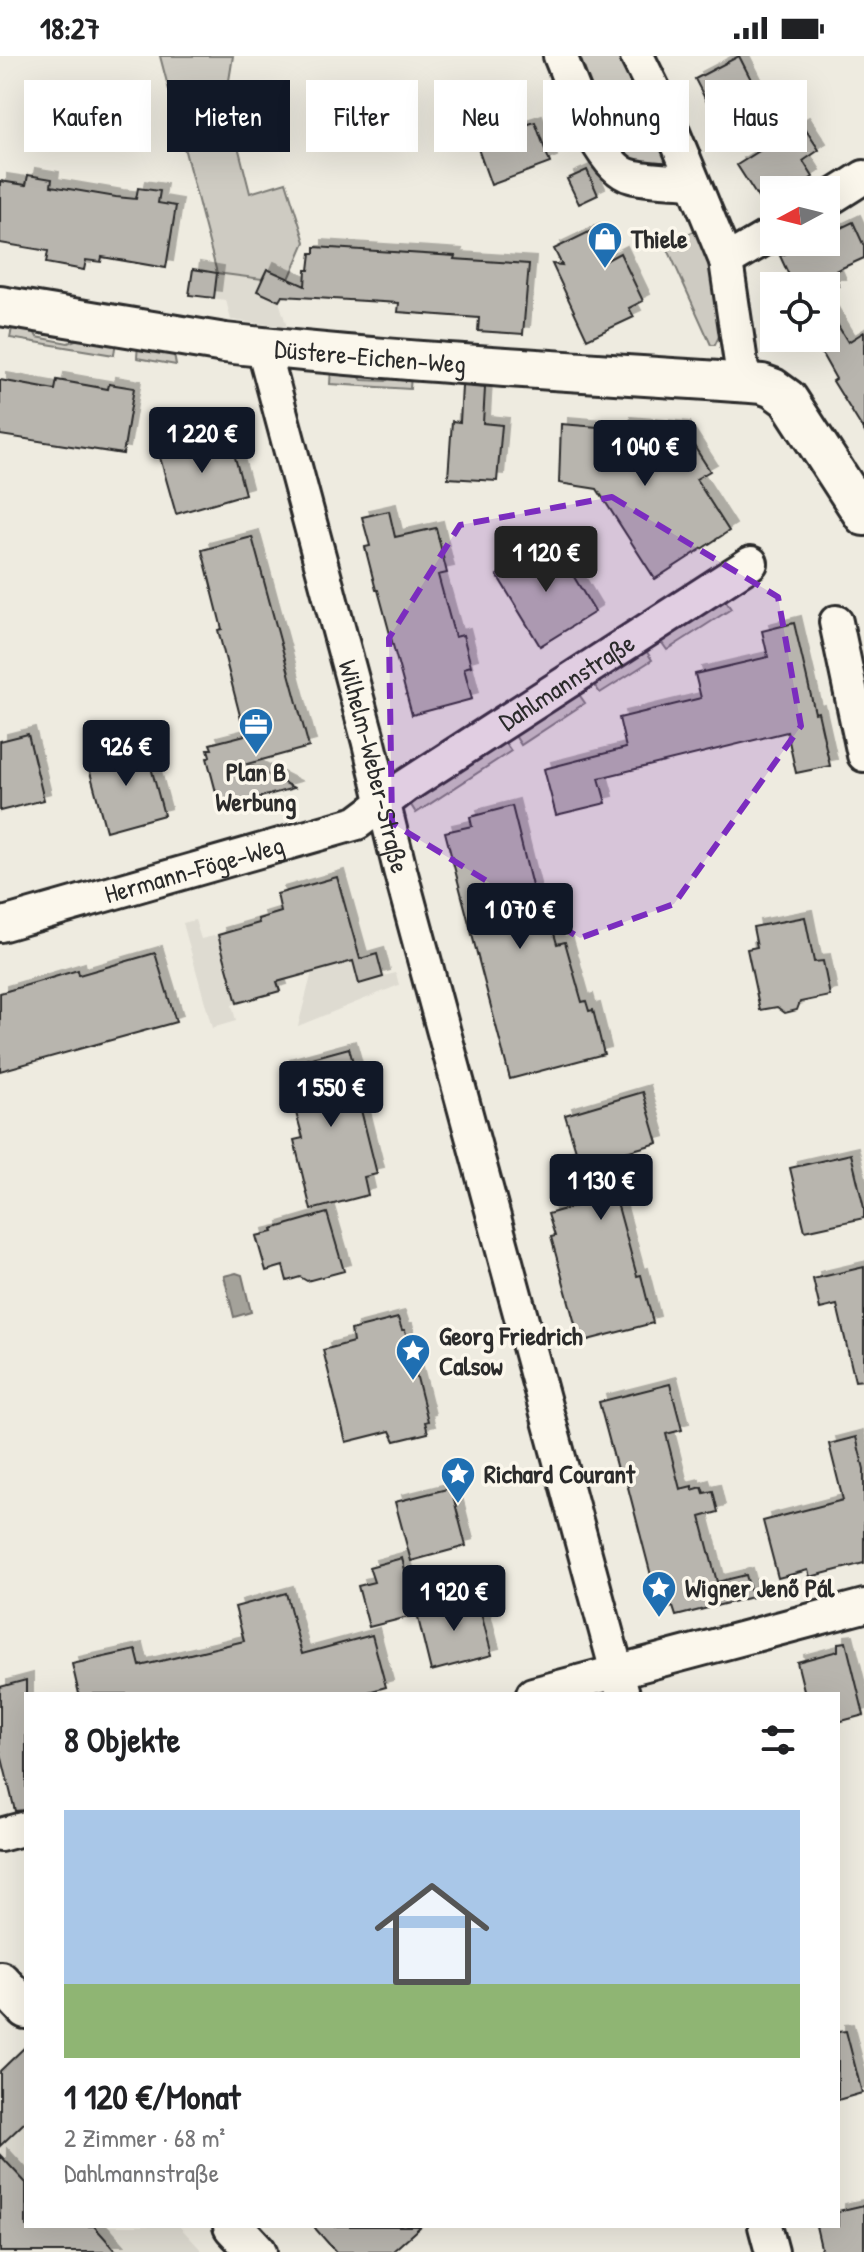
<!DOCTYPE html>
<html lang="de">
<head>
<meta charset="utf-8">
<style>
	:root { --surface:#fff; --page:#f2f2f2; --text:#202124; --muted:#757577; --line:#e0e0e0; --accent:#111827 }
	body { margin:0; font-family:"Patrick Hand",sans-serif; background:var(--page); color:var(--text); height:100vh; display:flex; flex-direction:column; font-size:30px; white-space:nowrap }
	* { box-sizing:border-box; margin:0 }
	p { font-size:26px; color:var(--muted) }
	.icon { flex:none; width:44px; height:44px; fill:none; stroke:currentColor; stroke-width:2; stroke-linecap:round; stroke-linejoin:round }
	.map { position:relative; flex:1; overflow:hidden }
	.details { position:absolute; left:24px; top:1636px; width:816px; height:536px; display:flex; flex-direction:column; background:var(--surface); border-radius:0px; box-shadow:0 8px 32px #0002 }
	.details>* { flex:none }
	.guide { position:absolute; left:24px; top:24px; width:816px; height:72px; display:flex; gap:16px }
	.needle { width:52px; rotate:263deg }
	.tools { position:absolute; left:760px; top:120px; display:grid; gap:16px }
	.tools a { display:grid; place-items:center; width:80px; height:80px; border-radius:0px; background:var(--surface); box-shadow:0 8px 32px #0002; font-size:40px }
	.price { position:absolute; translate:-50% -68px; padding:0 18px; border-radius:8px; background:var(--accent); color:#fff; font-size:26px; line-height:52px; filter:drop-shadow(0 2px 4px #0008) }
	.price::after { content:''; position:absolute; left:50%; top:48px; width:24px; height:18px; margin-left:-12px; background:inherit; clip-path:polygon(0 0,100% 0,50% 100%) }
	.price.on { background:#222; color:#fff }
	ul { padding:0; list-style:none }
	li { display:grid; align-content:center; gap:16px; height:424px; padding:0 40px }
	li+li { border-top:2px solid var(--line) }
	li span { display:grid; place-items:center; height:248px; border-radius:0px; color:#555 }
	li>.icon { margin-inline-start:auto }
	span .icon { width:144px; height:144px; fill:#fffc; stroke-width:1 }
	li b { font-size:34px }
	h2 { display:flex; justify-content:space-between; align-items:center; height:96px; padding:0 40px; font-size:34px }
	.tag { padding:0 28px; border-radius:0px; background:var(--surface); box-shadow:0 8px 32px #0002; font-size:28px; line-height:72px }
	.tag.on { background:var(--accent); color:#fff }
	.status { display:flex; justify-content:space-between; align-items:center; height:56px; padding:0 40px; background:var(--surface); direction:ltr }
	.status svg { height:22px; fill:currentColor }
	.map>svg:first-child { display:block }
	.built { fill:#dedbd1 }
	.green { fill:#cecbc2; stroke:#7c7b76; stroke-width:2 }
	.water { fill:#a4a29a; stroke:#74726e; stroke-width:2 }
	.building { fill:#b8b5ae; stroke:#2b2b2b; stroke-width:2; filter:url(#shadow) }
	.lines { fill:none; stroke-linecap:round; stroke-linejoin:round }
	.minor-casing { stroke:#2b2b2b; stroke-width:38 }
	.tertiary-casing { stroke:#2b2b2b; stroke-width:44 }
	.minor { stroke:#fbf7ec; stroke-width:32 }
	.tertiary { stroke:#fbf7ec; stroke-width:38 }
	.marked { fill:#7b2cbf; fill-opacity:0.2; stroke:#7b2cbf; stroke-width:6; stroke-dasharray:16 10; stroke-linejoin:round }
	.labels { text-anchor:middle; stroke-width:7; stroke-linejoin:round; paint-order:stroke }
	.poi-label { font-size:26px; font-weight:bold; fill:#2b2b2b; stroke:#fbf7ec; text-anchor:start }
	.street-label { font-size:26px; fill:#2b2b2b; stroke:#fbf7ec }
</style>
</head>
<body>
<div class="status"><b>18:27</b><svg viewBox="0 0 49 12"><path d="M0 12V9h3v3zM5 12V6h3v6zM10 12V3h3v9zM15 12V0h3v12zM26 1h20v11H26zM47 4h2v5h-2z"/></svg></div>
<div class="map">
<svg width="864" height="2196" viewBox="0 0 864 2196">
	<defs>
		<filter id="shadow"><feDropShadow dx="7" dy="-7" stdDeviation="0" flood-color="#0004"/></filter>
	</defs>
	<rect width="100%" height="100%" fill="#eeebe0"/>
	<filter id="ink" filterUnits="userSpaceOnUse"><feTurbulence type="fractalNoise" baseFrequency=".0125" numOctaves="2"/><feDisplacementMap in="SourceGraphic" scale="16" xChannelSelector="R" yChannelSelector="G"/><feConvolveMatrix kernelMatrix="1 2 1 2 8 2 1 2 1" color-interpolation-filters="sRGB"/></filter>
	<g filter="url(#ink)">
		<path class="built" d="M 193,213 L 262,223 L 267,213 L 289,223 L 279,245 L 287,271 L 231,264 L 226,244 L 189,239 Z
			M 195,864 L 201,883 L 218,879 L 237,947 L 232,949 L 236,965 L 212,972 L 183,867 Z
			M 377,898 L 383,920 L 396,917 L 399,929 L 298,970 L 312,916 Z
			M 0,2014 L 26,2041 L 26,2170 L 179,2170 L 203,2196 L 0,2196 Z"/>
		<path class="green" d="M 160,0 L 233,0 L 226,43 L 250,137 L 286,126 L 305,186 L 289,223 L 267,213 L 262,223 L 217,217 Z
			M 571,0 L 623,0 L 668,97 L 669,106 L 665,110 C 659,110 651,111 645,110 C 613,103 585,28 571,0 Z
			M 696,174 L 709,196 L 721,276 L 715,289 L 711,289 L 662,180 L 671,176 L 676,184 Z
			M 13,267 L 31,270 L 37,281 L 68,287 L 88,279 L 116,284 L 114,299 L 10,282 Z
			M 138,287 L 173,293 L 176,309 L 137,302 Z
			M 331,312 L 354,314 L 362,324 L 386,325 L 397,316 L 411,318 L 410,333 L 330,328 Z
			M 724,542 L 731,553 L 667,594 L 660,584 Z
			M 645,593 L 652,604 L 600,637 L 593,627 Z
			M 578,637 L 585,647 L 521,689 L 514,678 Z
			M 504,685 L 511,695 L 416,757 L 409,746 Z"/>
		<path class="water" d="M 236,1217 L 242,1219 L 251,1256 L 234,1261 L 224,1220 Z"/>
		<path class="building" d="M 739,0 L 763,47 L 719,70 L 695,23 Z
			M 513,63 L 516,72 L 535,66 L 550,107 L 491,129 L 476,87 L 483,84 L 480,75 Z
			M 802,68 L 819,94 L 803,105 L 813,121 L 793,134 L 774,134 L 774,158 L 769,159 L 737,109 Z
			M 587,114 L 598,139 L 579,148 L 567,123 Z
			M 28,119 L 52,123 L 51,130 L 116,141 L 136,143 L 138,132 L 160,135 L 158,147 L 176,150 L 166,212 L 102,201 L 101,206 L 86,204 L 84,214 L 46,207 L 48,195 L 0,187 L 0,125 L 26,129 Z
			M 853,166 L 864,190 L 864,202 L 833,216 L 839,230 L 794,230 L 780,200 L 811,186 L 826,186 L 826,179 Z
			M 593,174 L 607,204 L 620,197 L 643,245 L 629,252 L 634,261 L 587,283 L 552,208 L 562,209 L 554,193 Z
			M 315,191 L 455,200 L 454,203 L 529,208 L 523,278 L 478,275 L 479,262 L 398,256 L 399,247 L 282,240 L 279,245 L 257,235 L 267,213 L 305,230 L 306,214 L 309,214 L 311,197 L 315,197 Z
			M 193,213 L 217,217 L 214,242 L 189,239 Z
			M 826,250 L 848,286 L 864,276 L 864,375 L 833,325 L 836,323 L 813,282 L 826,282 Z
			M 0,324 L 55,334 L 57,324 L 108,333 L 109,328 L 134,332 L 123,398 L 0,379 Z
			M 462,330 L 485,332 L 483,367 L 502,369 L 497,425 L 448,422 L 452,365 L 460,366 Z
			M 561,368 L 623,373 L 624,368 L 683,373 L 710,415 L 696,423 L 729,475 L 655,523 L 597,433 L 559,427 Z
			M 230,383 L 245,438 L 176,458 L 159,398 L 207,385 L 208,389 Z
			M 389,455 L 395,481 L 436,472 L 447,517 L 438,519 L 455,581 L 463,579 L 471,610 L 464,612 L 472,643 L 412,659 L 378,534 L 376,534 L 365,491 L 370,490 L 362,461 Z
			M 252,481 L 309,691 L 247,708 L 294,732 L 228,750 L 227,746 L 224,747 L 221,738 L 217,740 L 207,702 L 210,700 L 208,693 L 212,693 L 210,688 L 245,679 L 218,574 L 222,573 L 202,494 Z
			M 553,486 L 595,556 L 540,590 L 497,519 Z
			M 794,567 L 815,657 L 818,656 L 830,710 L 796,717 L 787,676 L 599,722 L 606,747 L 556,759 L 544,713 L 626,692 L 619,662 L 701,642 L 695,618 L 768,601 L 762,575 Z
			M 28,678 L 44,744 L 0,755 L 0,685 Z
			M 145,689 L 164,759 L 106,775 L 87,705 Z
			M 512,750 L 539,858 L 548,856 L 557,888 L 565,886 L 582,946 L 586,945 L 589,955 L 593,954 L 604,998 L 510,1023 L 445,776 L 472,770 L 470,761 Z
			M 337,821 L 360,903 L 377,898 L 383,921 L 359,928 L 353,905 L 277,926 L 280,935 L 237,947 L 218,879 L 259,867 L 258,863 L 281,856 L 277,838 Z
			M 805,861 L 814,906 L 823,905 L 830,940 L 800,946 L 797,954 L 785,957 L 777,951 L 760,954 L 747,893 L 757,891 L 753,871 Z
			M 155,897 L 176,966 L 0,1015 L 0,937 L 78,914 L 79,919 Z
			M 349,992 L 366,1053 L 361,1054 L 377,1118 L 364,1121 L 368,1139 L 311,1154 L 294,1084 L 303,1082 L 283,1010 Z
			M 643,1036 L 658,1087 L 608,1101 L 610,1109 L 607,1110 L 637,1220 L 641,1219 L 653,1267 L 580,1286 L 551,1181 L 555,1180 L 548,1158 L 579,1149 L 566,1101 L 577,1098 L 565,1059 Z
			M 851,1098 L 864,1152 L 864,1162 L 805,1175 L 790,1112 Z
			M 327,1157 L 344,1215 L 307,1225 L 300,1221 L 287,1225 L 283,1210 L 266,1215 L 256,1180 L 273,1176 L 272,1173 Z
			M 864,1211 L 864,1324 L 855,1325 L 837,1249 L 820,1253 L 813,1223 Z
			M 398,1262 L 402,1274 L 405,1274 L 428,1365 L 425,1366 L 428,1377 L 395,1385 L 390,1375 L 346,1386 L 323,1294 L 353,1286 L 351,1274 Z
			M 670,1328 L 682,1374 L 666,1378 L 680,1433 L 692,1430 L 692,1434 L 702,1431 L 704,1437 L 713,1435 L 718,1456 L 700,1461 L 717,1526 L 746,1519 L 752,1541 L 676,1560 L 673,1551 L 660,1554 L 624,1416 L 618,1417 L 599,1346 Z
			M 856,1381 L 864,1413 L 864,1507 L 810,1521 L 808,1514 L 778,1522 L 763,1465 L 843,1444 L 829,1388 Z
			M 451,1432 L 466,1490 L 411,1505 L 395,1446 Z
			M 402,1502 L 416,1559 L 369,1571 L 358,1530 L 374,1526 L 369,1511 Z
			M 286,1537 L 302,1598 L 372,1579 L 386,1631 L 361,1638 L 79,1638 L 72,1608 L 136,1594 L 140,1610 L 244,1585 L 235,1551 Z
			M 476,1538 L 492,1599 L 431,1615 L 416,1554 Z
			M 846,1586 L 864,1659 L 838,1666 L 838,1638 L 805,1638 L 797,1606 L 838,1595 L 838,1587 Z
			M 26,1624 L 26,1754 L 15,1755 L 0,1694 L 0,1631 Z
			M 846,1975 L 862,2037 L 838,2044 L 838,1976 Z
			M 26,1990 L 26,2065 L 0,2090 L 0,2015 Z
			M 0,2099 L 26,2127 L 26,2170 L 94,2170 L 117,2196 L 0,2196 Z
			M 864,2149 L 864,2196 L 822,2196 L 816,2170 L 838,2170 L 838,2155 Z
			M 313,2170 L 421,2170 L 392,2196 L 336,2196 Z"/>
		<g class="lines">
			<defs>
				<g id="minor">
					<path d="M 560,0 C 573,30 598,112 631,120 C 650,125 673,124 693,126"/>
					<path d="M 637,0 L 666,59 L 726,205 L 744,327"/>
					<path d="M 826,145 L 864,121"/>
					<path d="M 726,205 L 774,177"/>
					<path id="s1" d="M 263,291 L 368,683 L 400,814 L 623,1638"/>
					<path d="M 836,566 L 864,699"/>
					<path id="s2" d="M 0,869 L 357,767 L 406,730 L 751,507"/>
					<path d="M 533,1638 L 864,1550"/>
					<path d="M 0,1779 L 26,1772"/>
					<path d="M 765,2170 L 772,2196"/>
				</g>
				<g id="tertiary">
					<path id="s3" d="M 0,250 L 225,287 C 404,307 583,315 762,328 L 773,332 L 788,343 L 864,460"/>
					<path d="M 0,1925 L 26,1953"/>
					<path d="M 233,2170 L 257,2196"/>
				</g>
			</defs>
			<use href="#minor" class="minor-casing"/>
			<use href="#tertiary" class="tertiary-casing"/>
			<use href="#minor" class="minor"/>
			<use href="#tertiary" class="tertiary"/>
		</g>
	</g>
	<path class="marked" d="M 612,441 L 778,541 L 801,670 L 674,848 L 580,882 L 392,767 L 389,582 L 460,469 Z"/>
	<defs>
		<symbol id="shop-pin" viewBox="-11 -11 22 30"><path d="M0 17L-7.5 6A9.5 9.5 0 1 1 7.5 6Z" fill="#1f6fb2" stroke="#fbf7ec"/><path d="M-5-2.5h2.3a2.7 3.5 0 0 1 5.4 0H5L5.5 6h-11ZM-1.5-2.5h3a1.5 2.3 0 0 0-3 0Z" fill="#fff"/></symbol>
		<symbol id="office-pin" viewBox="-11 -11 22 30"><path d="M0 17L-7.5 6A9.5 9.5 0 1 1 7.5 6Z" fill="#1f6fb2" stroke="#fbf7ec"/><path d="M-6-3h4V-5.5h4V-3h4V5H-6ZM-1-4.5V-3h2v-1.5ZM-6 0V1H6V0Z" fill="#fff"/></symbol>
		<symbol id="sight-pin" viewBox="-11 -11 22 30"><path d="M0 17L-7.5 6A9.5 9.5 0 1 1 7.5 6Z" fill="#1f6fb2" stroke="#fbf7ec"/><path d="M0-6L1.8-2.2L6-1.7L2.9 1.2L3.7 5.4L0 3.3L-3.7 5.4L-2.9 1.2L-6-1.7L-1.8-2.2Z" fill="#fff"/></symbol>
	</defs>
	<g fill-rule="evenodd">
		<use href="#shop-pin" x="585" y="163" width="40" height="54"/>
		<use href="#office-pin" x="236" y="649" width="40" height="54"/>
		<use href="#sight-pin" x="393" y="1275" width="40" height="54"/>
		<use href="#sight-pin" x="438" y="1398" width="40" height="54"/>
		<use href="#sight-pin" x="639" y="1512" width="40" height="54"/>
	</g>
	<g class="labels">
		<g class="poi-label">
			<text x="631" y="192">Thiele</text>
			<text x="256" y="725" text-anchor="middle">Plan B<tspan x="256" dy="30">Werbung</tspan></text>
			<text x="439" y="1289">Georg Friedrich<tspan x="439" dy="30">Calsow</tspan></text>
			<text x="484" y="1427">Richard Courant</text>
			<text x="685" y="1541">Wigner Jenő Pál</text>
		</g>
		<g class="street-label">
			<text dy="9" stroke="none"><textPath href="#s3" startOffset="374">Düstere-Eichen-Weg</textPath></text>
			<text dy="9" stroke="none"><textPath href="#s2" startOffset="624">Dahlmannstraße</textPath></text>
			<text dy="9" stroke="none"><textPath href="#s1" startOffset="434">Wilhelm-Weber-Straße</textPath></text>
			<text dy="9" stroke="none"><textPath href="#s2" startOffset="202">Hermann-Föge-Weg</textPath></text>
		</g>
	</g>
</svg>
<div class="tools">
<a><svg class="needle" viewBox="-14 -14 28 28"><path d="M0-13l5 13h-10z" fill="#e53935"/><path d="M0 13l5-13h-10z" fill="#757577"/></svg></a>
<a><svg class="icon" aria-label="locate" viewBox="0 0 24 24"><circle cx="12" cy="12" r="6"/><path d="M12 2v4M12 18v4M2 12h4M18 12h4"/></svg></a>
</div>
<b class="price" style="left:202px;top:419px">1 220 €</b>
<b class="price" style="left:645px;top:432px">1 040 €</b>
<b class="price on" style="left:546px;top:538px">1 120 €</b>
<b class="price" style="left:126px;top:732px">926 €</b>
<b class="price" style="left:520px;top:895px">1 070 €</b>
<b class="price" style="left:331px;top:1073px">1 550 €</b>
<b class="price" style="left:601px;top:1166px">1 130 €</b>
<b class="price" style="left:454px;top:1577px">1 920 €</b>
<div class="guide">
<a class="tag">Kaufen</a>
<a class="tag on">Mieten</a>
<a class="tag">Filter</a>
<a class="tag">Neu</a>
<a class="tag">Wohnung</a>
<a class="tag">Haus</a>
</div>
<section class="details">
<h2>8 Objekte<svg class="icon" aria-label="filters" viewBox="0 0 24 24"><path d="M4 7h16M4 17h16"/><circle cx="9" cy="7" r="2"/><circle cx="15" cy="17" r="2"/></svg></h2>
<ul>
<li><span style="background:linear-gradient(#a9c7e8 70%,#8fb573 0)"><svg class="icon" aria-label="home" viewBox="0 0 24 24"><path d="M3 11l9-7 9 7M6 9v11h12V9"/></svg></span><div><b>1 120 €/Monat</b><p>2 Zimmer · 68 m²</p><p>Dahlmannstraße</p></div></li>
</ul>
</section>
</div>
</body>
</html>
